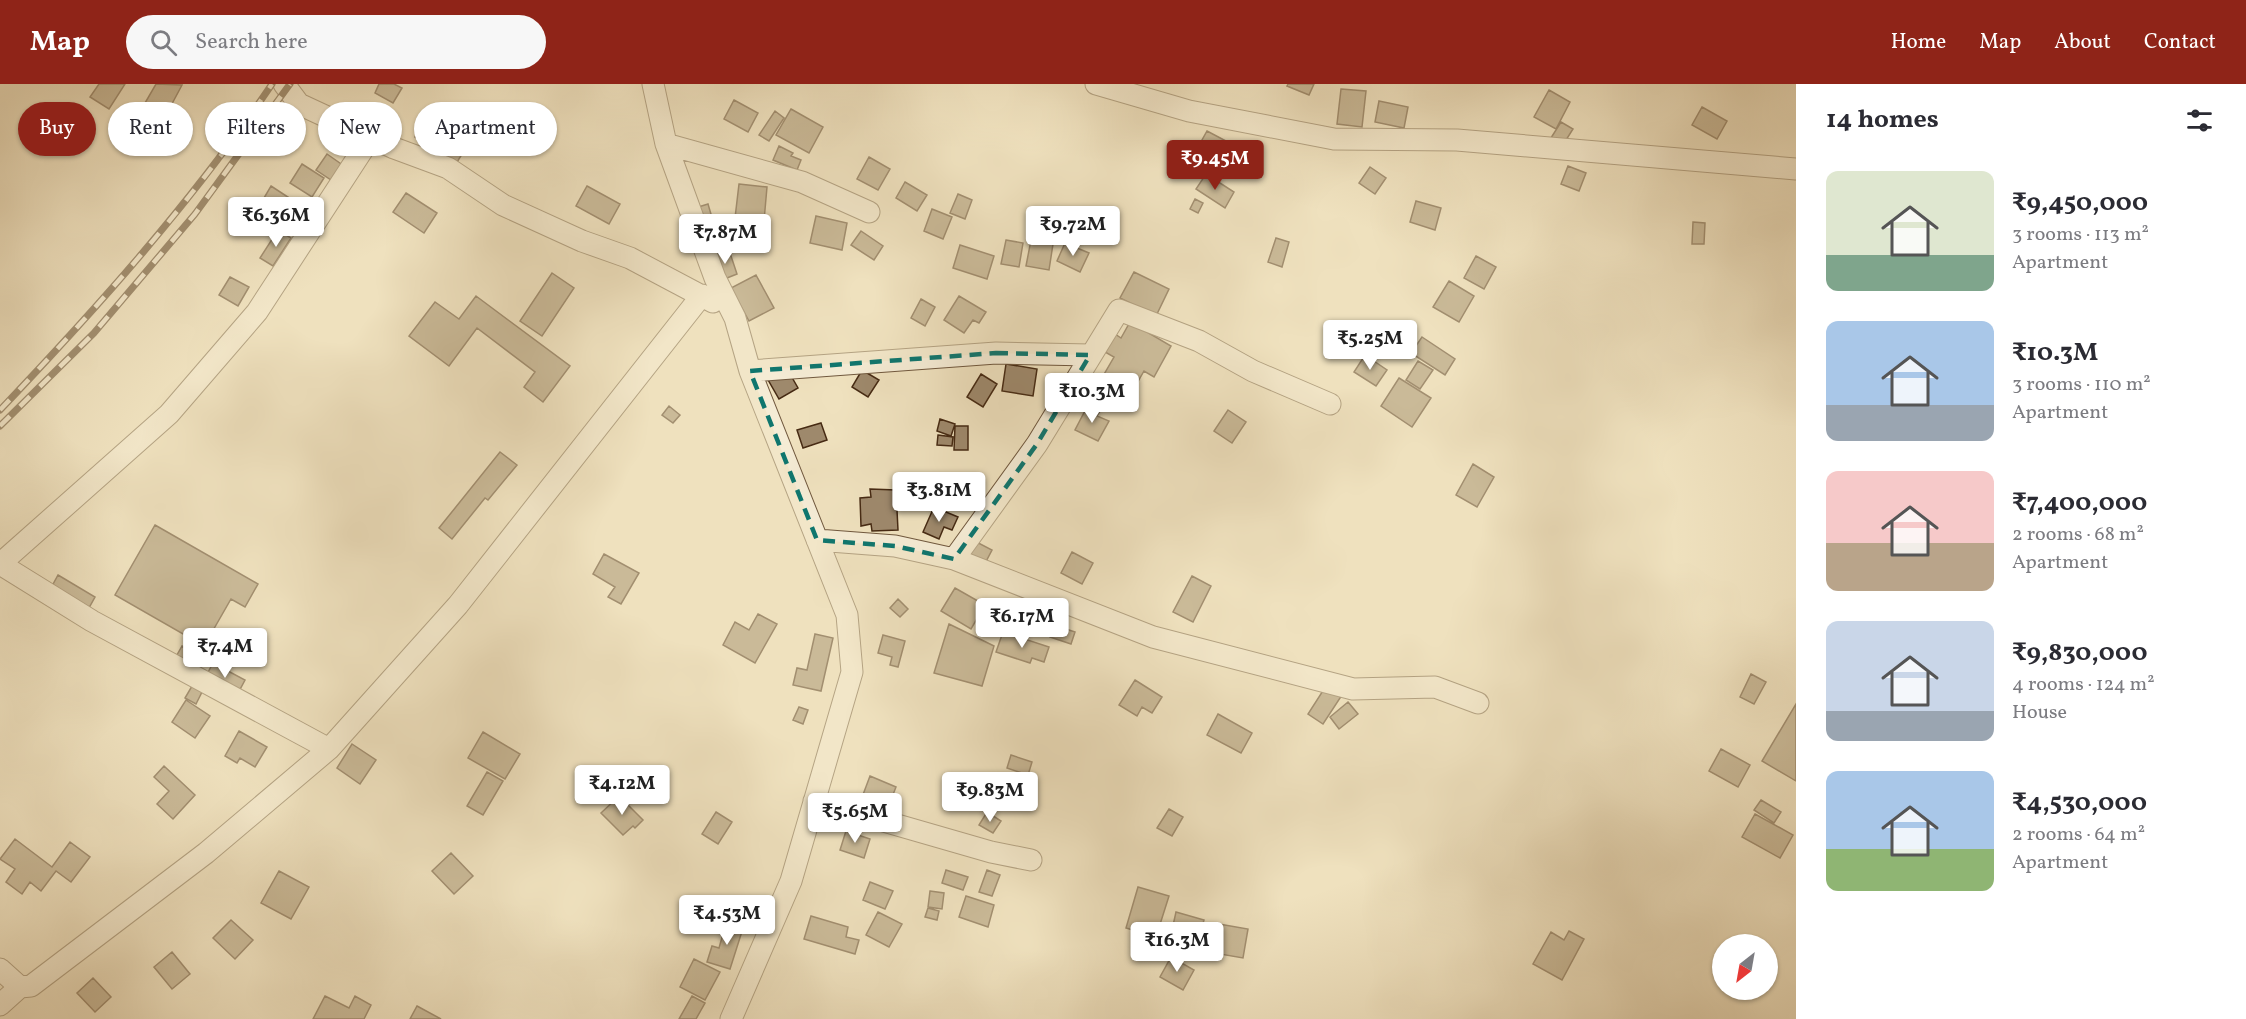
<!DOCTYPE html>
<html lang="en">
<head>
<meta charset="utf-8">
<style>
	:root { --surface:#fff; --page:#f7f7f7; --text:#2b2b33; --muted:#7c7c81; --accent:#8f2418 }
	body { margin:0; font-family:Vollkorn,serif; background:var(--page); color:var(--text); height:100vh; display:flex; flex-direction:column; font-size:22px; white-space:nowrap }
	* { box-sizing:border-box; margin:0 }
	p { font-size:20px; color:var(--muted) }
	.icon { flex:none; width:33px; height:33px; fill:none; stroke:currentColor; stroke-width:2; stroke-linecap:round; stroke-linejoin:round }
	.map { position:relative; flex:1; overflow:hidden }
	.sheet { display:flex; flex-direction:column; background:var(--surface); width:450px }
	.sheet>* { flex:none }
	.hud { position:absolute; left:18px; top:18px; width:570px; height:54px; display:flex; gap:12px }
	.needle { width:39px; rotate:211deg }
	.fabs { position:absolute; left:1712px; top:850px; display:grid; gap:12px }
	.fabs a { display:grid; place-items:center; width:66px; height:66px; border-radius:50%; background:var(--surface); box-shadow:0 2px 4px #0004; font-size:30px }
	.price { position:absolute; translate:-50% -51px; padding:0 14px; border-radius:6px; background:#fff; color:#222; font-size:20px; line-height:39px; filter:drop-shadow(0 2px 3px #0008) }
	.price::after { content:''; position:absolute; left:50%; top:36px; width:18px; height:14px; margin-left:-9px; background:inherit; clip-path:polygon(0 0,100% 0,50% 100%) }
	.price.on { background:var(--accent); color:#fff }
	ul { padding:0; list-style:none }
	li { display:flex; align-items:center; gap:18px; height:150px; padding:0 30px }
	li span { display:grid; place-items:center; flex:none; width:168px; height:120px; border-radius:12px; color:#555 }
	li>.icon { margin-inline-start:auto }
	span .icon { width:72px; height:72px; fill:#fffc; stroke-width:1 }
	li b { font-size:26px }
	h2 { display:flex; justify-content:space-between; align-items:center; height:72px; padding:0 30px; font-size:26px }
	.chip { padding:0 21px; border-radius:27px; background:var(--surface); box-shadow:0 2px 4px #0004; font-size:21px; line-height:54px }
	.chip.on { background:var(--accent); color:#fff }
	header { display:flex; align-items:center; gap:36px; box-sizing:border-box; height:84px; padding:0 30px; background:var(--accent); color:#fff }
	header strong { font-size:28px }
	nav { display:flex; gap:33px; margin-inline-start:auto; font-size:21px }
	.search { width:420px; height:54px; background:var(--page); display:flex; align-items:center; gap:15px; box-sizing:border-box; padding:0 21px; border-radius:33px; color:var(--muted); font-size:22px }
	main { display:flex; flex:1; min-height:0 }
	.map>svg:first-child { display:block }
	.building { fill:#9e896c; stroke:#462a13; stroke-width:1.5 }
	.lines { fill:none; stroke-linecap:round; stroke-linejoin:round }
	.minor-casing { stroke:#70583e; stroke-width:23 }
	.minor { stroke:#f5ecd5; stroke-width:21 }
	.rail-casing { stroke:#462a13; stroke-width:7 }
	.rail { stroke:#f5ecd5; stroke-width:4.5; stroke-dasharray:14; stroke-linecap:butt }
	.marked { fill:none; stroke:#0f766e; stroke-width:4.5; stroke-dasharray:12 8; stroke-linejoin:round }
</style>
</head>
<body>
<header>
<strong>Map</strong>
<div class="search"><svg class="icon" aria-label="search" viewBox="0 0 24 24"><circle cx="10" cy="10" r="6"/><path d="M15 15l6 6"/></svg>Search here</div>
<nav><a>Home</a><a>Map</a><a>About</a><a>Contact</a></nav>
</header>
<main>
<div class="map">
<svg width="1796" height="935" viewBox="0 0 1796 935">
	<rect width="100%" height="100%" fill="#efe1be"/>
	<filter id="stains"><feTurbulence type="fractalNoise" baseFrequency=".00333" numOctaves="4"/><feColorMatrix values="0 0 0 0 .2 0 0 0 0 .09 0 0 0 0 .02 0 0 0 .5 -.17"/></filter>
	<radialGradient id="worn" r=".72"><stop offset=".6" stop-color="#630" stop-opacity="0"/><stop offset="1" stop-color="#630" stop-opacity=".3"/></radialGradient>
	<path class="building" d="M 99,0 L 125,0 L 109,25 L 90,13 Z
		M 156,0 L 182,1 L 166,31 L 145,19 Z
		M 379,0 L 394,0 L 402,4 L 393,19 L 375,9 Z
		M 1288,0 L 1314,0 L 1309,11 L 1287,2 Z
		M 1341,5 L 1366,7 L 1362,43 L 1337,40 Z
		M 1549,6 L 1570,18 L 1556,45 L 1534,33 Z
		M 734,16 L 758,29 L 748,48 L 724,35 Z
		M 1379,17 L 1408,23 L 1404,44 L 1375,38 Z
		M 1702,23 L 1727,37 L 1717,55 L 1692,41 Z
		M 791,25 L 823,43 L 809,69 L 776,51 Z
		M 286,27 L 296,35 L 283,49 L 273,41 Z
		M 431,27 L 452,41 L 435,66 L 415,53 Z
		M 775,27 L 784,34 L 769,57 L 759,51 Z
		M 1561,38 L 1573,45 L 1561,64 L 1549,57 Z
		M 451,47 L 469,59 L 454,83 L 436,71 Z
		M 1207,47 L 1228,58 L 1218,76 L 1197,65 Z
		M 779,62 L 793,69 L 791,72 L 801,76 L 797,86 L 773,76 Z
		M 327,70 L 344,82 L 334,98 L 316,86 Z
		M 869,73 L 890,85 L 878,106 L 857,95 Z
		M 302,80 L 324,94 L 312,113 L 290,99 Z
		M 1568,82 L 1586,89 L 1579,107 L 1561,100 Z
		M 1370,83 L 1386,94 L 1375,110 L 1359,99 Z
		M 1206,90 L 1234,108 L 1225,124 L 1196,105 Z
		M 905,98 L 927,111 L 917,127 L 896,114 Z
		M 739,100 L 767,103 L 764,137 L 735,134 Z
		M 271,102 L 294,117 L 284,134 L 261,119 Z
		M 587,102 L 620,120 L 609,140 L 576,122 Z
		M 406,109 L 437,129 L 424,149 L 393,128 Z
		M 958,110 L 972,116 L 965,135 L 950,129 Z
		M 1195,115 L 1203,119 L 1198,129 L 1190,125 Z
		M 1416,117 L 1441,124 L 1435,146 L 1410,138 Z
		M 708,120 L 718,154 L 705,158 L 695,124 Z
		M 932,125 L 952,133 L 943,155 L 924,147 Z
		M 816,132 L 847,139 L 842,166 L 810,159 Z
		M 1693,138 L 1705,139 L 1704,160 L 1692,160 Z
		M 278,146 L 291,154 L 273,182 L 260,174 Z
		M 861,147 L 883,162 L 874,176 L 851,161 Z
		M 1276,154 L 1289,158 L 1282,183 L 1268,178 Z
		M 1006,156 L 1023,159 L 1019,183 L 1001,180 Z
		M 1031,156 L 1053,160 L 1049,186 L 1026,182 Z
		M 1065,159 L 1089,169 L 1080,188 L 1057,177 Z
		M 960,161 L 994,172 L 987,195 L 953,184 Z
		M 729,166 L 737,190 L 722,196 L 713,172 Z
		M 1476,172 L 1496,183 L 1484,205 L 1464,194 Z
		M 1134,188 L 1169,205 L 1156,232 L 1120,214 Z
		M 552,189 L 574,204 L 542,252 L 520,237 Z
		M 756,191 L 774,224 L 749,237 L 731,204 Z
		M 230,193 L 249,203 L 238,222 L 219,211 Z
		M 1449,197 L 1474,212 L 1459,238 L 1433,223 Z
		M 476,212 L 570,282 L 543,318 L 524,303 L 535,288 L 477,244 L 449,282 L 409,252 L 435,218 L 459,235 Z
		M 959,212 L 986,228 L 979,239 L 973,236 L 964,249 L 944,236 Z
		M 921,215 L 935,223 L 925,242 L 911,234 Z
		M 1130,238 L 1171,262 L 1154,293 L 1144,287 L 1128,315 L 1099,299 L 1114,273 L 1105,268 L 1115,250 L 1121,254 Z
		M 1422,253 L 1455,275 L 1445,291 L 1411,269 Z
		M 1365,271 L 1387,286 L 1376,302 L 1354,288 Z
		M 1418,277 L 1433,286 L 1420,305 L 1406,296 Z
		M 1006,280 L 1037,285 L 1033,312 L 1002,307 Z
		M 786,283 L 798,304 L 779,315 L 767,294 Z
		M 862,286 L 879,296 L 868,313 L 852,303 Z
		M 981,290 L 997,300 L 983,323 L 967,313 Z
		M 1399,294 L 1431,314 L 1412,343 L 1381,322 Z
		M 1088,321 L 1100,327 L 1097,332 L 1109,337 L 1098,357 L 1075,346 Z
		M 669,322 L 680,331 L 673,339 L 662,331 Z
		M 1228,326 L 1246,338 L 1232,359 L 1214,347 Z
		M 940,335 L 955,340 L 951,352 L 937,347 Z
		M 821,339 L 827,356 L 803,364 L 797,346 Z
		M 955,342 L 968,342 L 968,366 L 954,366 Z
		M 938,351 L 953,353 L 952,362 L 937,361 Z
		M 500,368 L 517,381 L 488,416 L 485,414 L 452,455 L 439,444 Z
		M 1473,380 L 1494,393 L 1477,423 L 1456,411 Z
		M 870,405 L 896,406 L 898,446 L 872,447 L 871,440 L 861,442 L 860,414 L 871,413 Z
		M 934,423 L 958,433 L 952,446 L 944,443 L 939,455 L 923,448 Z
		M 155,441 L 258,500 L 245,523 L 231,515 L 204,562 L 115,511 Z
		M 963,451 L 992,466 L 981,487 L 952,472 Z
		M 1072,468 L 1093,479 L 1082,500 L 1061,489 Z
		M 604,470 L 639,489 L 621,520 L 608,513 L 615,503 L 593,490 Z
		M 58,491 L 95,513 L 85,531 L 52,502 Z
		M 1192,492 L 1211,502 L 1193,538 L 1173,528 Z
		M 955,504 L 985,521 L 971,545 L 941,527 Z
		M 898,515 L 908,525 L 900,533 L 890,524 Z
		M 758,530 L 777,540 L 755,579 L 723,561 L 735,538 L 749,546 Z
		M 949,540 L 994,562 L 982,602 L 934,589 Z
		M 1054,541 L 1075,548 L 1071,560 L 1050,553 Z
		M 1003,548 L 1049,563 L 1044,578 L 1032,574 L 1030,579 L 996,568 Z
		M 815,550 L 833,554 L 821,607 L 793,601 L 797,584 L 807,586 Z
		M 883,551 L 905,557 L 898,583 L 890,581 L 892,573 L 878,569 Z
		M 182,562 L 205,575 L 197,591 L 173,578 Z
		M 213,579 L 245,596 L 237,611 L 205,594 Z
		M 1751,590 L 1766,598 L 1754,620 L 1740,613 Z
		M 1135,596 L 1162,613 L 1152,629 L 1142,623 L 1137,632 L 1119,621 Z
		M 192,602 L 202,608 L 196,620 L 185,614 Z
		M 1326,602 L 1342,611 L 1323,640 L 1308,630 Z
		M 186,616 L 210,632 L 195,654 L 172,638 Z
		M 1348,618 L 1358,630 L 1339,645 L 1330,633 Z
		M 1796,620 L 1796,697 L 1762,677 Z
		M 799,623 L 808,626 L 803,640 L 793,636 Z
		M 1218,630 L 1252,649 L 1241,669 L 1207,651 Z
		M 239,647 L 267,663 L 255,683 L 240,674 L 237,679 L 225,672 Z
		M 483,648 L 520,670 L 505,695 L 468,674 Z
		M 352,660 L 376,676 L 360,700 L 337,684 Z
		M 1721,665 L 1750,681 L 1738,703 L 1709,687 Z
		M 1011,671 L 1032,678 L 1028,691 L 1007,684 Z
		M 164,682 L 195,711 L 173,735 L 157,720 L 169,707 L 154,693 Z
		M 487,688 L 503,697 L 483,731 L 467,722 Z
		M 870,692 L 896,703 L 887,726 L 861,716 Z
		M 619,712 L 643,736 L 635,744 L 633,742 L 623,751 L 601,729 Z
		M 1761,716 L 1781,728 L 1774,739 L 1754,726 Z
		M 1169,725 L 1183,733 L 1172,752 L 1157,744 Z
		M 716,728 L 732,738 L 718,760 L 702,750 Z
		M 987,728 L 1001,737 L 993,749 L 979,741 Z
		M 1755,730 L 1793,751 L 1780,774 L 1742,753 Z
		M 846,747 L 870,755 L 864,774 L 840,766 Z
		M 15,755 L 52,783 L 70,758 L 90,773 L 71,798 L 56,787 L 41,807 L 30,798 L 22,810 L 6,798 L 15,785 L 0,775 Z
		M 451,769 L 473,792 L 454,810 L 432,787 Z
		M 946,786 L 968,793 L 963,806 L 942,799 Z
		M 987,786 L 1000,791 L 992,812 L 979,808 Z
		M 279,787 L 309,803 L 291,835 L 261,819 Z
		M 870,798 L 893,807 L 885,825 L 863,816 Z
		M 1138,803 L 1169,812 L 1156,853 L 1126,844 Z
		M 930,807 L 944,809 L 942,825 L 928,823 Z
		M 966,812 L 994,821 L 988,843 L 959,833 Z
		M 928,824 L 939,827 L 937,836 L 925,833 Z
		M 878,828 L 902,840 L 889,863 L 866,851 Z
		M 1176,828 L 1204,836 L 1199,853 L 1172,846 Z
		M 811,832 L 848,843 L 846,853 L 859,856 L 855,870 L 804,855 Z
		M 231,836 L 253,856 L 235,875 L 213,854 Z
		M 727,836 L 744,841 L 730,885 L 707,878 L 712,862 L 719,864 Z
		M 1219,840 L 1248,845 L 1243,874 L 1214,869 Z
		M 1569,847 L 1584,855 L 1562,896 L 1533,880 L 1551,848 L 1564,856 Z
		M 172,868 L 190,890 L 172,905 L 154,883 Z
		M 1171,873 L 1194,886 L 1183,906 L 1160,893 Z
		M 694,875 L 720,888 L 705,916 L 680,903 Z
		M 93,894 L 111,913 L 95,928 L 77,909 Z
		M 325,912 L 349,924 L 355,912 L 371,921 L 364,935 L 313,935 Z
		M 692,912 L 705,919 L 696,935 L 679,935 Z
		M 417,922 L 441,935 L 410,935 Z"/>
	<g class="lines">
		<defs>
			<path id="minor" d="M 284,0 L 299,20 L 394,64 L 448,84 L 503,121 L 582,157 L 630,174 L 713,218
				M 653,0 L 666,60 L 715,194 L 735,234 L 750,287 L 847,531 L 852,588 L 791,797 L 731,935
				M 1096,0 L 1189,27 L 1334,55 L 1457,56 L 1796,85
				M 666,60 L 802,98 L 869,128
				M 750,287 L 996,269 L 1090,271
				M 817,456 L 895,462 L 954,475 L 1153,553 L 1353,605 L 1435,603 L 1478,619
				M 954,475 L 1037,360 L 1119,226 L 1199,257 L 1253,287 L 1330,320
				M 0,480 L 169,330 L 257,228 L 371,53
				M 0,480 L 92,537 L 329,665
				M 814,717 L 991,768 L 1031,776
				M 0,885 L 20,903
				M 0,921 L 20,903 L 31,902 L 206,769 L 329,665 L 458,521 L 702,211"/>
		</defs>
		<use href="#minor" class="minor-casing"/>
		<use href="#minor" class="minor"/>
		<defs>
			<path id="rail" d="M 0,326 C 97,224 193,117 272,0
				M 0,342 L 94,249 L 195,130 L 290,0"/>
		</defs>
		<use href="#rail" class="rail-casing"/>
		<use href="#rail" class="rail"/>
	</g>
	<path d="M0 0H1796V935H0ZM 996,269 L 1090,271 L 1037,360 L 954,475 L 895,462 L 817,456 L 750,287 Z" fill="#efe1be" fill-opacity=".55" fill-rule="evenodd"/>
	<path class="marked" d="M 996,269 L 1090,271 L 1037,360 L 954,475 L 895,462 L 817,456 L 750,287 Z"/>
	<rect width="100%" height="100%" filter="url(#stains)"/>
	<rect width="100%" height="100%" fill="url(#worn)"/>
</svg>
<div class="fabs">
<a><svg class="needle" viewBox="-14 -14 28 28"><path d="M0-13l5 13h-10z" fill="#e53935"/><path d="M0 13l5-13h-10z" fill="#7c7c81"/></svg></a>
</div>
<b class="price on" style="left:1215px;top:107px">₹9.45M</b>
<b class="price" style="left:276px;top:164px">₹6.36M</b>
<b class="price" style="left:1073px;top:173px">₹9.72M</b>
<b class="price" style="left:725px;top:181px">₹7.87M</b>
<b class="price" style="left:1370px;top:287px">₹5.25M</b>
<b class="price" style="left:1092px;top:340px">₹10.3M</b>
<b class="price" style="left:939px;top:439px">₹3.81M</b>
<b class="price" style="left:1022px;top:565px">₹6.17M</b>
<b class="price" style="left:225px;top:595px">₹7.4M</b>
<b class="price" style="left:622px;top:732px">₹4.12M</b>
<b class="price" style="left:990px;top:739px">₹9.83M</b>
<b class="price" style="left:855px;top:760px">₹5.65M</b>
<b class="price" style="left:727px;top:862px">₹4.53M</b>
<b class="price" style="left:1177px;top:889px">₹16.3M</b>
<div class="hud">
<a class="chip on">Buy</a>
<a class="chip">Rent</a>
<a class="chip">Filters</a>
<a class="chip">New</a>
<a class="chip">Apartment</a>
</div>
</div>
<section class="sheet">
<h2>14 homes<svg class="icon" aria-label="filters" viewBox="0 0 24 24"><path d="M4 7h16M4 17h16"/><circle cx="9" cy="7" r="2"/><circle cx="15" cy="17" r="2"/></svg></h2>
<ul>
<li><span style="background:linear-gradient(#dfe7d0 70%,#7fa58c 0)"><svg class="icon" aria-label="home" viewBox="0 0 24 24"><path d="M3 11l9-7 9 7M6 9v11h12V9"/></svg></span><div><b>₹9,450,000</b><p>3 rooms · 113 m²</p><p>Apartment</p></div></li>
<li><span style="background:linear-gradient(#a9c7e8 70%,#9aa5b1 0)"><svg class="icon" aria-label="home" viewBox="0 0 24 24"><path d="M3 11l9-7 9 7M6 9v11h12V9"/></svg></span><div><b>₹10.3M</b><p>3 rooms · 110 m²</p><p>Apartment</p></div></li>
<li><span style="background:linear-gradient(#f6c9c9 60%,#b9a48a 0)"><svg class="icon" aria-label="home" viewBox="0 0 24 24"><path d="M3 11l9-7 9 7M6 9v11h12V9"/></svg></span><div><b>₹7,400,000</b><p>2 rooms · 68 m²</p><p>Apartment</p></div></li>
<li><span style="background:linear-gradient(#c9d6e8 75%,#9aa5b1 0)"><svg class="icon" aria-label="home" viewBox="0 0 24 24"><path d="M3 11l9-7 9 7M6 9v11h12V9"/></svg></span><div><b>₹9,830,000</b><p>4 rooms · 124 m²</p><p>House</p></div></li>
<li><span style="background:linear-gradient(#a9c7e8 65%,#8fb573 0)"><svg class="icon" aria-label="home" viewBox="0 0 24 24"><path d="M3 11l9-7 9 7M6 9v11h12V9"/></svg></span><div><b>₹4,530,000</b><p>2 rooms · 64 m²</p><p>Apartment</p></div></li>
</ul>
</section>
</main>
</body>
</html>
